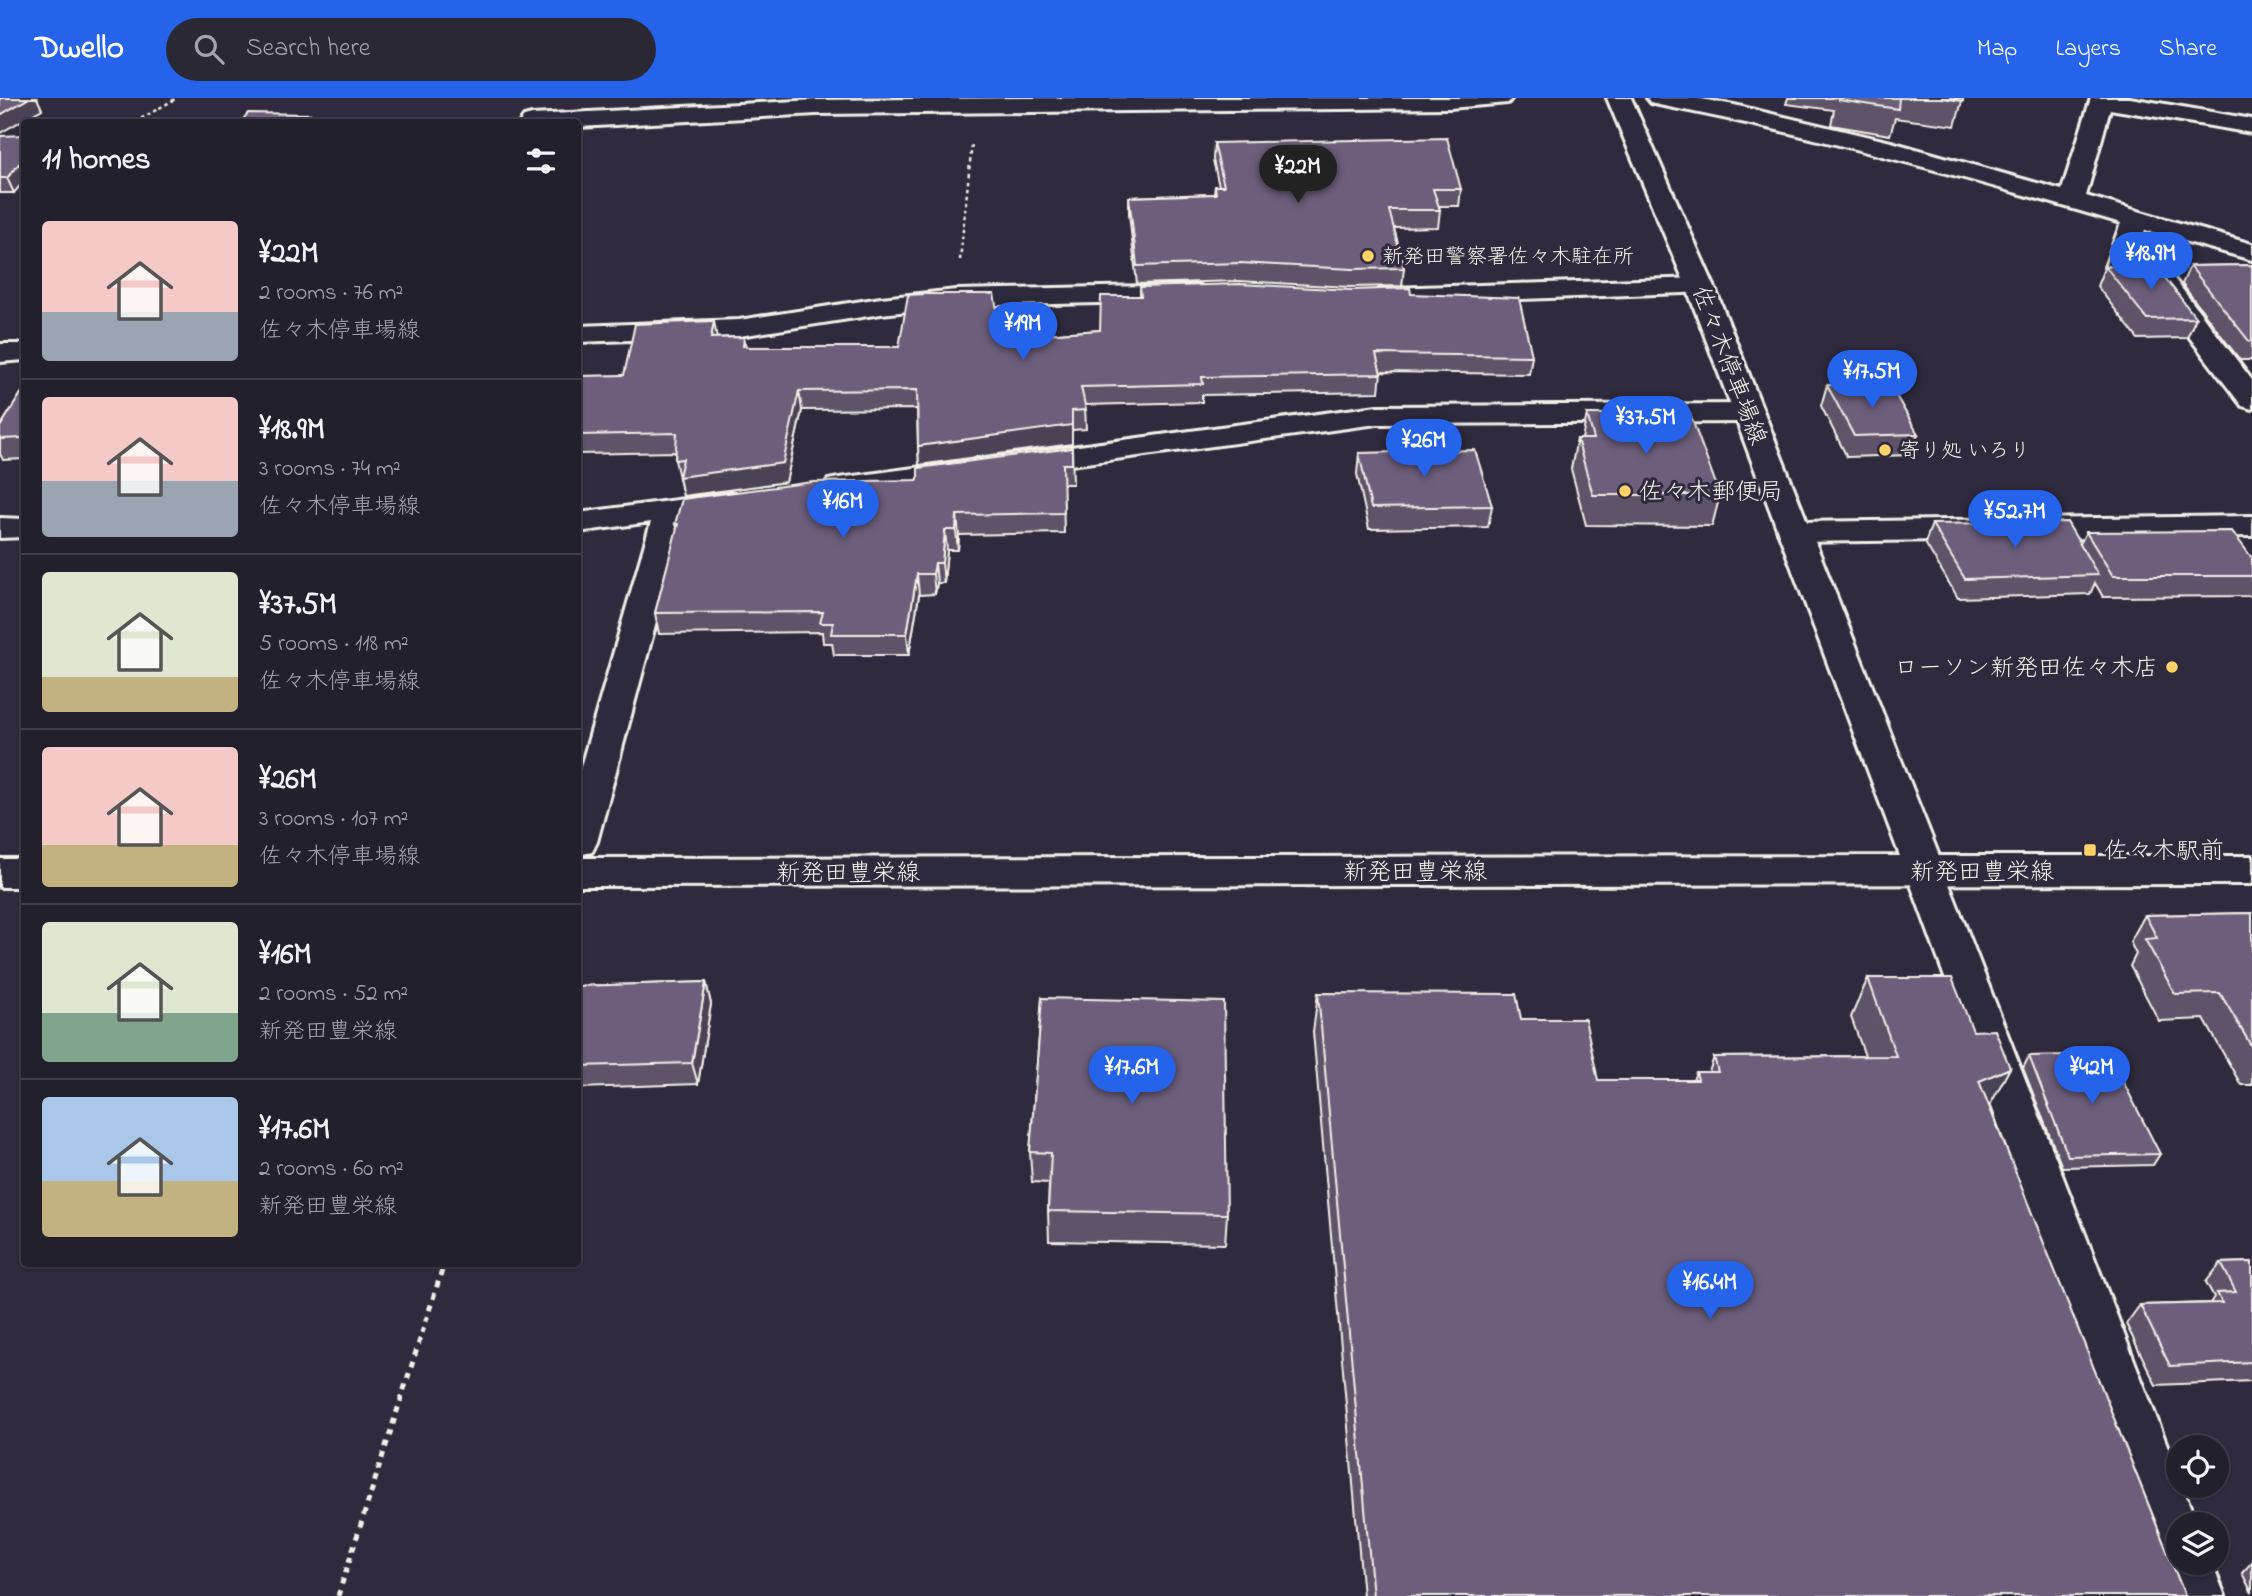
<!DOCTYPE html>
<html lang="en">
<head>
<meta charset="utf-8">
<style>
	:root { --surface:#23202e; --page:#2b2836; --text:#f1f3f6; --muted:#a3a3aa; --line:#403e4a; --accent:#2563eb }
	body { margin:0; font-family:"Indie Flower","Klee One",sans-serif; background:var(--page); color:var(--text); height:100vh; display:flex; flex-direction:column; font-size:26px; white-space:nowrap }
	* { box-sizing:border-box; margin:0 }
	p { font-size:23px; color:var(--muted) }
	.icon { flex:none; width:38px; height:38px; fill:none; stroke:currentColor; stroke-width:2; stroke-linecap:round; stroke-linejoin:round }
	.map { position:relative; flex:1; overflow:hidden }
	.panel { position:absolute; left:21px; top:21px; width:560px; height:1148px; display:flex; flex-direction:column; background:var(--surface); border-radius:7px; box-shadow:0 2px 5px #0004,0 0 0 2px var(--line) }
	.panel>* { flex:none }
	.controls { position:absolute; left:2166px; top:1337px; display:grid; gap:14px }
	.controls a { display:grid; place-items:center; width:63px; height:63px; border-radius:50%; background:var(--surface); box-shadow:0 2px 5px #0004,0 0 0 2px var(--line); font-size:35px }
	.price { position:absolute; translate:-50% -60px; padding:0 16px; border-radius:24px; background:var(--accent); color:#fff; font-size:23px; line-height:46px; filter:drop-shadow(0 2px 4px #0008) }
	.price::after { content:''; position:absolute; left:50%; top:42px; width:21px; height:16px; margin-left:-10px; background:inherit; clip-path:polygon(0 0,100% 0,50% 100%) }
	.price.on { background:#222; color:#fff }
	ul { padding:0; list-style:none }
	li { display:flex; align-items:center; gap:21px; height:175px; padding:0 21px }
	li+li { border-top:2px solid var(--line) }
	li span { display:grid; place-items:center; flex:none; width:196px; height:140px; border-radius:7px; color:#555 }
	li>.icon { margin-inline-start:auto }
	span .icon { width:84px; height:84px; fill:#fffc; stroke-width:1 }
	li b { font-size:30px }
	h2 { display:flex; justify-content:space-between; align-items:center; height:84px; padding:0 21px; font-size:30px }
	header { display:flex; align-items:center; gap:42px; box-sizing:border-box; height:98px; padding:0 35px; background:var(--accent); color:#fff }
	header strong { font-size:33px }
	nav { display:flex; gap:38px; margin-inline-start:auto; font-size:24px }
	.search { width:490px; height:63px; background:var(--page); display:flex; align-items:center; gap:18px; box-sizing:border-box; padding:0 24px; border-radius:38px; color:var(--muted); font-size:26px }
	.map>svg:first-child { display:block }
	.lines { fill:none; stroke-linecap:round; stroke-linejoin:round }
	.minor-casing { stroke:#f4f1e8; stroke-width:6 }
	.major-casing { stroke:#f4f1e8; stroke-width:6 }
	.path-far1 { stroke:#f4f1e8; stroke-width:2.5; stroke-dasharray:3.5 3.5; stroke-linecap:butt }
	.path { stroke:#f4f1e8; stroke-width:5; stroke-dasharray:6 6; stroke-linecap:butt }
	.minor { fill:#2f2a3d; fill-rule:evenodd }
	.major { fill:#2f2a3d; fill-rule:evenodd }
	.wall { fill:#5e526a; stroke:#f4f1e8; stroke-width:2 }
	.shaded-wall { fill:#4c4256; stroke:#f4f1e8; stroke-width:2 }
	.building { fill:#6d5f7b; stroke:#f4f1e8; stroke-width:2 }
	.poi-dot { fill:#ffd166; stroke:#2f2a3d; stroke-width:2.5 }
	.labels { text-anchor:middle; stroke-width:6; stroke-linejoin:round; paint-order:stroke }
	.far-poi-label { font-size:21px; fill:#f4f1e8; stroke:#2f2a3d; text-anchor:start }
	.street-label { font-size:24px; fill:#f4f1e8; stroke:#2f2a3d }
	.poi-label { font-size:24px; fill:#f4f1e8; stroke:#2f2a3d; text-anchor:start }
</style>
</head>
<body>
<header>
<strong>Dwello</strong>
<div class="search"><svg class="icon" aria-label="search" viewBox="0 0 24 24"><circle cx="10" cy="10" r="6"/><path d="M15 15l6 6"/></svg>Search here</div>
<nav><a>Map</a><a>Layers</a><a>Share</a></nav>
</header>
<div class="map">
<svg width="2252" height="1498" viewBox="0 0 2252 1498">
	<rect width="100%" height="100%" fill="#2f2a3d"/>
	<filter id="ink" filterUnits="userSpaceOnUse"><feTurbulence type="fractalNoise" baseFrequency=".0143" numOctaves="2"/><feDisplacementMap in="SourceGraphic" scale="14" xChannelSelector="R" yChannelSelector="G"/><feConvolveMatrix kernelMatrix="1 2 1 2 8 2 1 2 1" color-interpolation-filters="sRGB"/></filter>
	<g filter="url(#ink)">
		<g class="lines">
			<defs>
				<path id="minor" d="M 1021,0 L 1512,0 L 1508,5 L 1450,10 L 816,16 L 578,29 L 578,24 L 520,24 L 524,19 L 532,17 L 816,2 Z
					M 1647,0 L 1696,0 L 1734,7 L 1891,44 L 2062,92 L 2091,0 L 2130,0 L 2252,21 L 2252,35 L 2110,11 L 2086,98 L 2252,146 L 2252,162 L 2145,132 L 2133,165 L 2172,178 L 2252,282 L 2252,311 L 2242,308 L 2152,190 L 2109,175 L 2105,169 L 2121,125 C 1968,80 1816,37 1659,7 L 1651,5 Z
					M 1700,180 L 1710,182 L 1714,188 L 1710,194 L 1389,206 L 1379,204 L 1375,198 L 1379,192 L 1389,190 Z
					M 1193,187 L 1203,189 L 1207,195 L 1203,201 L 1193,203 L 956,208 L 881,216 L 739,238 L 578,244 L 578,228 L 739,222 L 881,200 L 956,192 Z
					M 0,246 L 24,246 L 24,262 L 0,264 Z
					M 1749,306 L 1760,309 L 1764,315 L 1760,321 L 1749,324 L 1377,326 L 839,398 L 828,396 L 823,389 L 828,382 L 839,380 L 1377,308 Z
					M 730,395 L 741,397 L 746,404 L 741,411 L 684,420 L 597,744 L 592,754 L 578,757 L 578,679 L 651,424 L 578,434 L 578,415 Z
					M 2252,418 L 2252,438 L 1794,444 L 1783,441 L 1778,434 L 1783,427 L 1794,424 Z
					M 0,420 L 24,421 L 24,439 L 0,440 Z
					M 1925,759 L 1939,763 L 1944,773 L 2179,1378 L 2179,1388 L 2182,1388 L 2197,1426 L 2179,1426 L 2179,1465 L 2212,1465 L 2225,1498 L 2171,1498 L 1906,773 L 1911,763 Z"/>
				<path id="major" d="M 1607,0 L 1631,0 L 1714,188 L 1939,758 L 2252,758 L 2252,786 L 578,788 L 578,760 L 1900,758 L 1686,188 Z
					M 0,761 L 24,761 L 24,789 L 0,789 Z"/>
			</defs>
			<use href="#minor" class="minor-casing"/>
			<use href="#major" class="major-casing"/>
			<path class="path-far1" d="M 135,24 L 177,0
				M 960,162 L 972,45"/>
			<path class="path" d="M 338,1498 L 444,1166"/>
			<use href="#minor" class="minor"/>
			<use href="#major" class="major"/>
		</g>
		<path class="wall" d="M 1788,0 L 1963,0 L 1955,28 L 1895,20 L 1890,37 L 1831,27 L 1834,12 L 1786,6 Z
			M 0,38 L 14,95 L 0,95 Z
			M 1214,45 L 1461,91 L 1459,108 L 1439,108 L 1440,112 L 1438,129 L 1394,130 L 1404,170 L 1402,188 L 1350,189 L 1239,183 L 1137,186 L 1129,116 L 1129,99 L 1214,96 L 1215,88 L 1219,88 L 1213,62 Z
			M 2252,167 L 2252,264 L 2251,262 L 2240,262 L 2182,186 L 2190,168 Z
			M 2105,168 L 2196,220 L 2187,240 L 2138,241 L 2097,188 Z
			M 1140,189 L 1411,196 L 1532,258 L 1529,276 L 1381,274 L 1379,294 L 1202,297 L 1202,304 L 1085,307 L 1086,331 L 1072,332 L 1072,346 L 919,367 L 918,348 L 917,311 L 802,312 L 786,384 L 683,398 L 675,362 L 675,354 L 578,356 L 578,280 L 624,277 L 717,240 L 744,239 L 746,249 L 899,249 L 1002,239 L 1100,232 L 1140,198 Z
			M 1827,287 L 1918,336 L 1911,357 L 1847,359 L 1821,308 Z
			M 24,291 L 24,361 L 3,362 L 0,356 L 0,329 Z
			M 1587,316 L 1720,397 L 1712,428 L 1586,427 L 1571,371 L 1577,341 L 1582,341 Z
			M 1072,350 L 1073,386 L 1063,386 L 1064,435 L 959,437 L 958,452 L 947,452 L 944,485 L 937,485 L 935,496 L 919,497 L 909,557 L 834,557 L 832,545 L 823,545 L 822,534 L 659,536 L 655,515 L 677,432 L 675,426 L 918,382 Z
			M 1359,355 L 1492,408 L 1488,429 L 1369,431 L 1357,376 Z
			M 1932,426 L 2080,446 L 2086,434 L 2252,460 L 2252,498 L 2103,499 L 2095,485 L 2090,496 L 1958,500 L 1925,445 Z
			M 2252,815 L 2252,987 L 2241,987 L 2204,921 L 2159,923 L 2130,868 L 2136,856 L 2130,844 L 2145,817 Z
			M 1868,880 L 1989,1009 L 2185,1498 L 1363,1498 L 1313,934 L 1318,895 L 1598,982 L 1693,982 L 1696,974 L 1709,974 L 1714,959 L 1865,958 L 1851,919 Z
			M 706,884 L 711,906 L 698,986 L 578,990 L 578,888 Z
			M 1042,900 L 1227,1116 L 1225,1146 L 1049,1143 L 1048,1113 L 1049,1085 L 1032,1084 L 1030,1054 Z
			M 2029,958 L 2160,1056 L 2153,1067 L 2062,1069 L 2023,970 Z
			M 2252,1164 L 2252,1283 L 2156,1287 L 2126,1226 L 2140,1207 L 2210,1205 L 2214,1199 L 2206,1184 L 2221,1165 Z
			M 2252,1464 L 2252,1495 L 2242,1475 Z"/>
		<path class="shaded-wall" d="M 29,0 L 37,0 L 42,11 L 0,35 L 0,17 Z
			M 310,16 L 312,24 L 303,24 Z
			M 24,60 L 24,83 L 14,95 L 7,80 Z
			M 714,223 L 717,241 L 711,240 Z
			M 799,293 L 802,312 L 786,384 L 683,398 L 679,379 Z
			M 1072,313 L 1072,346 L 919,367 L 918,348 Z
			M 957,417 L 959,437 L 958,452 L 956,432 Z
			M 945,432 L 947,452 L 944,485 L 942,465 Z
			M 935,465 L 937,485 L 935,496 L 933,476 Z
			M 917,476 L 919,497 L 909,557 L 907,536 Z
			M 706,884 L 711,906 L 698,986 L 692,965 Z
			M 2010,970 L 1989,1009 L 1979,983 Z"/>
		<path class="building" d="M 0,0 L 29,0 L 0,17 Z
			M 1838,0 L 1899,0 L 1898,11 L 1838,2 Z
			M 1942,0 L 1963,0 L 1963,3 Z
			M 248,15 L 310,16 L 303,24 L 241,24 Z
			M 24,37 L 24,60 L 7,80 L 0,80 L 0,38 Z
			M 1447,40 L 1461,91 L 1433,91 L 1440,112 L 1389,112 L 1404,170 L 1352,171 L 1240,165 L 1137,168 L 1129,99 L 1216,96 L 1215,88 L 1224,88 L 1214,45 Z
			M 2145,167 L 2159,172 L 2196,220 L 2147,221 L 2105,168 Z
			M 2252,167 L 2252,243 L 2249,243 L 2190,168 Z
			M 1240,186 L 1352,192 L 1410,190 L 1411,196 L 1519,200 L 1532,258 L 1376,256 L 1381,276 L 1202,279 L 1203,286 L 1081,289 L 1086,312 L 1072,313 L 1072,327 L 918,348 L 917,292 L 799,293 L 783,365 L 679,379 L 683,361 L 675,362 L 677,335 L 578,337 L 578,278 L 624,277 L 635,226 L 714,223 L 711,240 L 744,239 L 743,248 L 750,249 L 899,249 L 908,197 L 925,196 L 994,196 L 1002,239 L 1100,232 L 1101,198 L 1141,198 L 1140,189 Z
			M 1827,287 L 1890,287 L 1918,336 L 1854,338 Z
			M 24,291 L 24,340 L 0,341 L 0,329 Z
			M 1587,316 L 1690,316 L 1720,397 L 1593,397 L 1577,341 L 1594,341 Z
			M 1072,350 L 1072,366 L 1063,366 L 1064,415 L 957,417 L 956,432 L 945,432 L 942,465 L 935,465 L 933,476 L 917,476 L 907,536 L 831,536 L 833,525 L 820,525 L 823,514 L 655,515 L 678,426 L 675,426 L 682,401 L 813,384 L 918,382 L 918,370 Z
			M 1475,352 L 1492,408 L 1371,410 L 1359,355 Z
			M 2067,424 L 2098,477 L 1965,481 L 1932,426 Z
			M 2232,433 L 2252,460 L 2252,478 L 2113,478 L 2086,434 Z
			M 2252,815 L 2252,949 L 2220,895 L 2175,896 L 2145,841 L 2157,840 L 2145,817 Z
			M 1868,880 L 1952,880 L 1973,933 L 1995,932 L 2010,970 L 1979,983 L 2185,1498 L 1373,1498 L 1318,895 L 1516,896 L 1521,921 L 1585,921 L 1598,982 L 1698,982 L 1696,974 L 1718,974 L 1714,959 L 1896,958 Z
			M 706,884 L 692,965 L 578,968 L 578,888 Z
			M 1042,900 L 1224,904 L 1227,1116 L 1048,1113 L 1051,1055 L 1030,1054 Z
			M 2109,956 L 2160,1056 L 2068,1058 L 2029,958 Z
			M 2252,1164 L 2252,1264 L 2170,1268 L 2140,1207 L 2222,1205 L 2217,1195 L 2236,1194 L 2221,1165 Z"/>
	</g>
	<g class="poi-dot">
		<circle cx="1368" cy="158" r="7"/>
		<circle cx="1885" cy="352" r="7"/>
		<circle cx="1625" cy="393" r="7"/>
		<circle cx="2172" cy="569" r="7"/>
		<rect x="2083" y="745" width="14" height="14" rx="3.5"/>
	</g>
	<g class="labels">
		<g class="far-poi-label">
			<text x="1382" y="165">新発田警察署佐々木駐在所</text>
			<text x="1899" y="359">寄り処 いろり</text>
		</g>
		<g class="street-label">
			<text transform="translate(1730 267) rotate(69)" y="8">佐々木停車場線</text>
			<text x="1415" y="781">新発田豊栄線</text>
			<text x="1982" y="781">新発田豊栄線</text>
			<text x="848" y="782">新発田豊栄線</text>
		</g>
		<g class="poi-label">
			<text x="1639" y="401">佐々木郵便局</text>
			<text x="2158" y="577" text-anchor="end">ローソン新発田佐々木店</text>
			<text x="2104" y="760">佐々木駅前</text>
		</g>
	</g>
</svg>
<div class="controls">
<a><svg class="icon" aria-label="locate" viewBox="0 0 24 24"><circle cx="12" cy="12" r="6"/><path d="M12 2v4M12 18v4M2 12h4M18 12h4"/></svg></a>
<a><svg class="icon" aria-label="layers" viewBox="0 0 24 24"><path d="M12 4l9 5-9 5-9-5zM3 14l9 5 9-5"/></svg></a>
</div>
<b class="price on" style="left:1298px;top:107px">¥22M</b>
<b class="price" style="left:2151px;top:194px">¥18.9M</b>
<b class="price" style="left:1023px;top:264px">¥19M</b>
<b class="price" style="left:1872px;top:312px">¥17.5M</b>
<b class="price" style="left:1646px;top:358px">¥37.5M</b>
<b class="price" style="left:1424px;top:381px">¥26M</b>
<b class="price" style="left:843px;top:442px">¥16M</b>
<b class="price" style="left:2015px;top:452px">¥52.7M</b>
<b class="price" style="left:1132px;top:1008px">¥17.6M</b>
<b class="price" style="left:2092px;top:1008px">¥42M</b>
<b class="price" style="left:1710px;top:1223px">¥16.4M</b>
<section class="panel">
<h2>11 homes<svg class="icon" aria-label="filters" viewBox="0 0 24 24"><path d="M4 7h16M4 17h16"/><circle cx="9" cy="7" r="2"/><circle cx="15" cy="17" r="2"/></svg></h2>
<ul>
<li><span style="background:linear-gradient(#f6c9c9 65%,#9aa5b1 0)"><svg class="icon" aria-label="home" viewBox="0 0 24 24"><path d="M3 11l9-7 9 7M6 9v11h12V9"/></svg></span><div><b>¥22M</b><p>2 rooms · 76 m²</p><p>佐々木停車場線</p></div></li>
<li><span style="background:linear-gradient(#f6c9c9 60%,#9aa5b1 0)"><svg class="icon" aria-label="home" viewBox="0 0 24 24"><path d="M3 11l9-7 9 7M6 9v11h12V9"/></svg></span><div><b>¥18.9M</b><p>3 rooms · 74 m²</p><p>佐々木停車場線</p></div></li>
<li><span style="background:linear-gradient(#dfe7d0 75%,#c2b280 0)"><svg class="icon" aria-label="home" viewBox="0 0 24 24"><path d="M3 11l9-7 9 7M6 9v11h12V9"/></svg></span><div><b>¥37.5M</b><p>5 rooms · 118 m²</p><p>佐々木停車場線</p></div></li>
<li><span style="background:linear-gradient(#f6c9c9 70%,#c2b280 0)"><svg class="icon" aria-label="home" viewBox="0 0 24 24"><path d="M3 11l9-7 9 7M6 9v11h12V9"/></svg></span><div><b>¥26M</b><p>3 rooms · 107 m²</p><p>佐々木停車場線</p></div></li>
<li><span style="background:linear-gradient(#dfe7d0 65%,#7fa58c 0)"><svg class="icon" aria-label="home" viewBox="0 0 24 24"><path d="M3 11l9-7 9 7M6 9v11h12V9"/></svg></span><div><b>¥16M</b><p>2 rooms · 52 m²</p><p>新発田豊栄線</p></div></li>
<li><span style="background:linear-gradient(#a9c7e8 60%,#c2b280 0)"><svg class="icon" aria-label="home" viewBox="0 0 24 24"><path d="M3 11l9-7 9 7M6 9v11h12V9"/></svg></span><div><b>¥17.6M</b><p>2 rooms · 60 m²</p><p>新発田豊栄線</p></div></li>
</ul>
</section>
</div>
</body>
</html>
